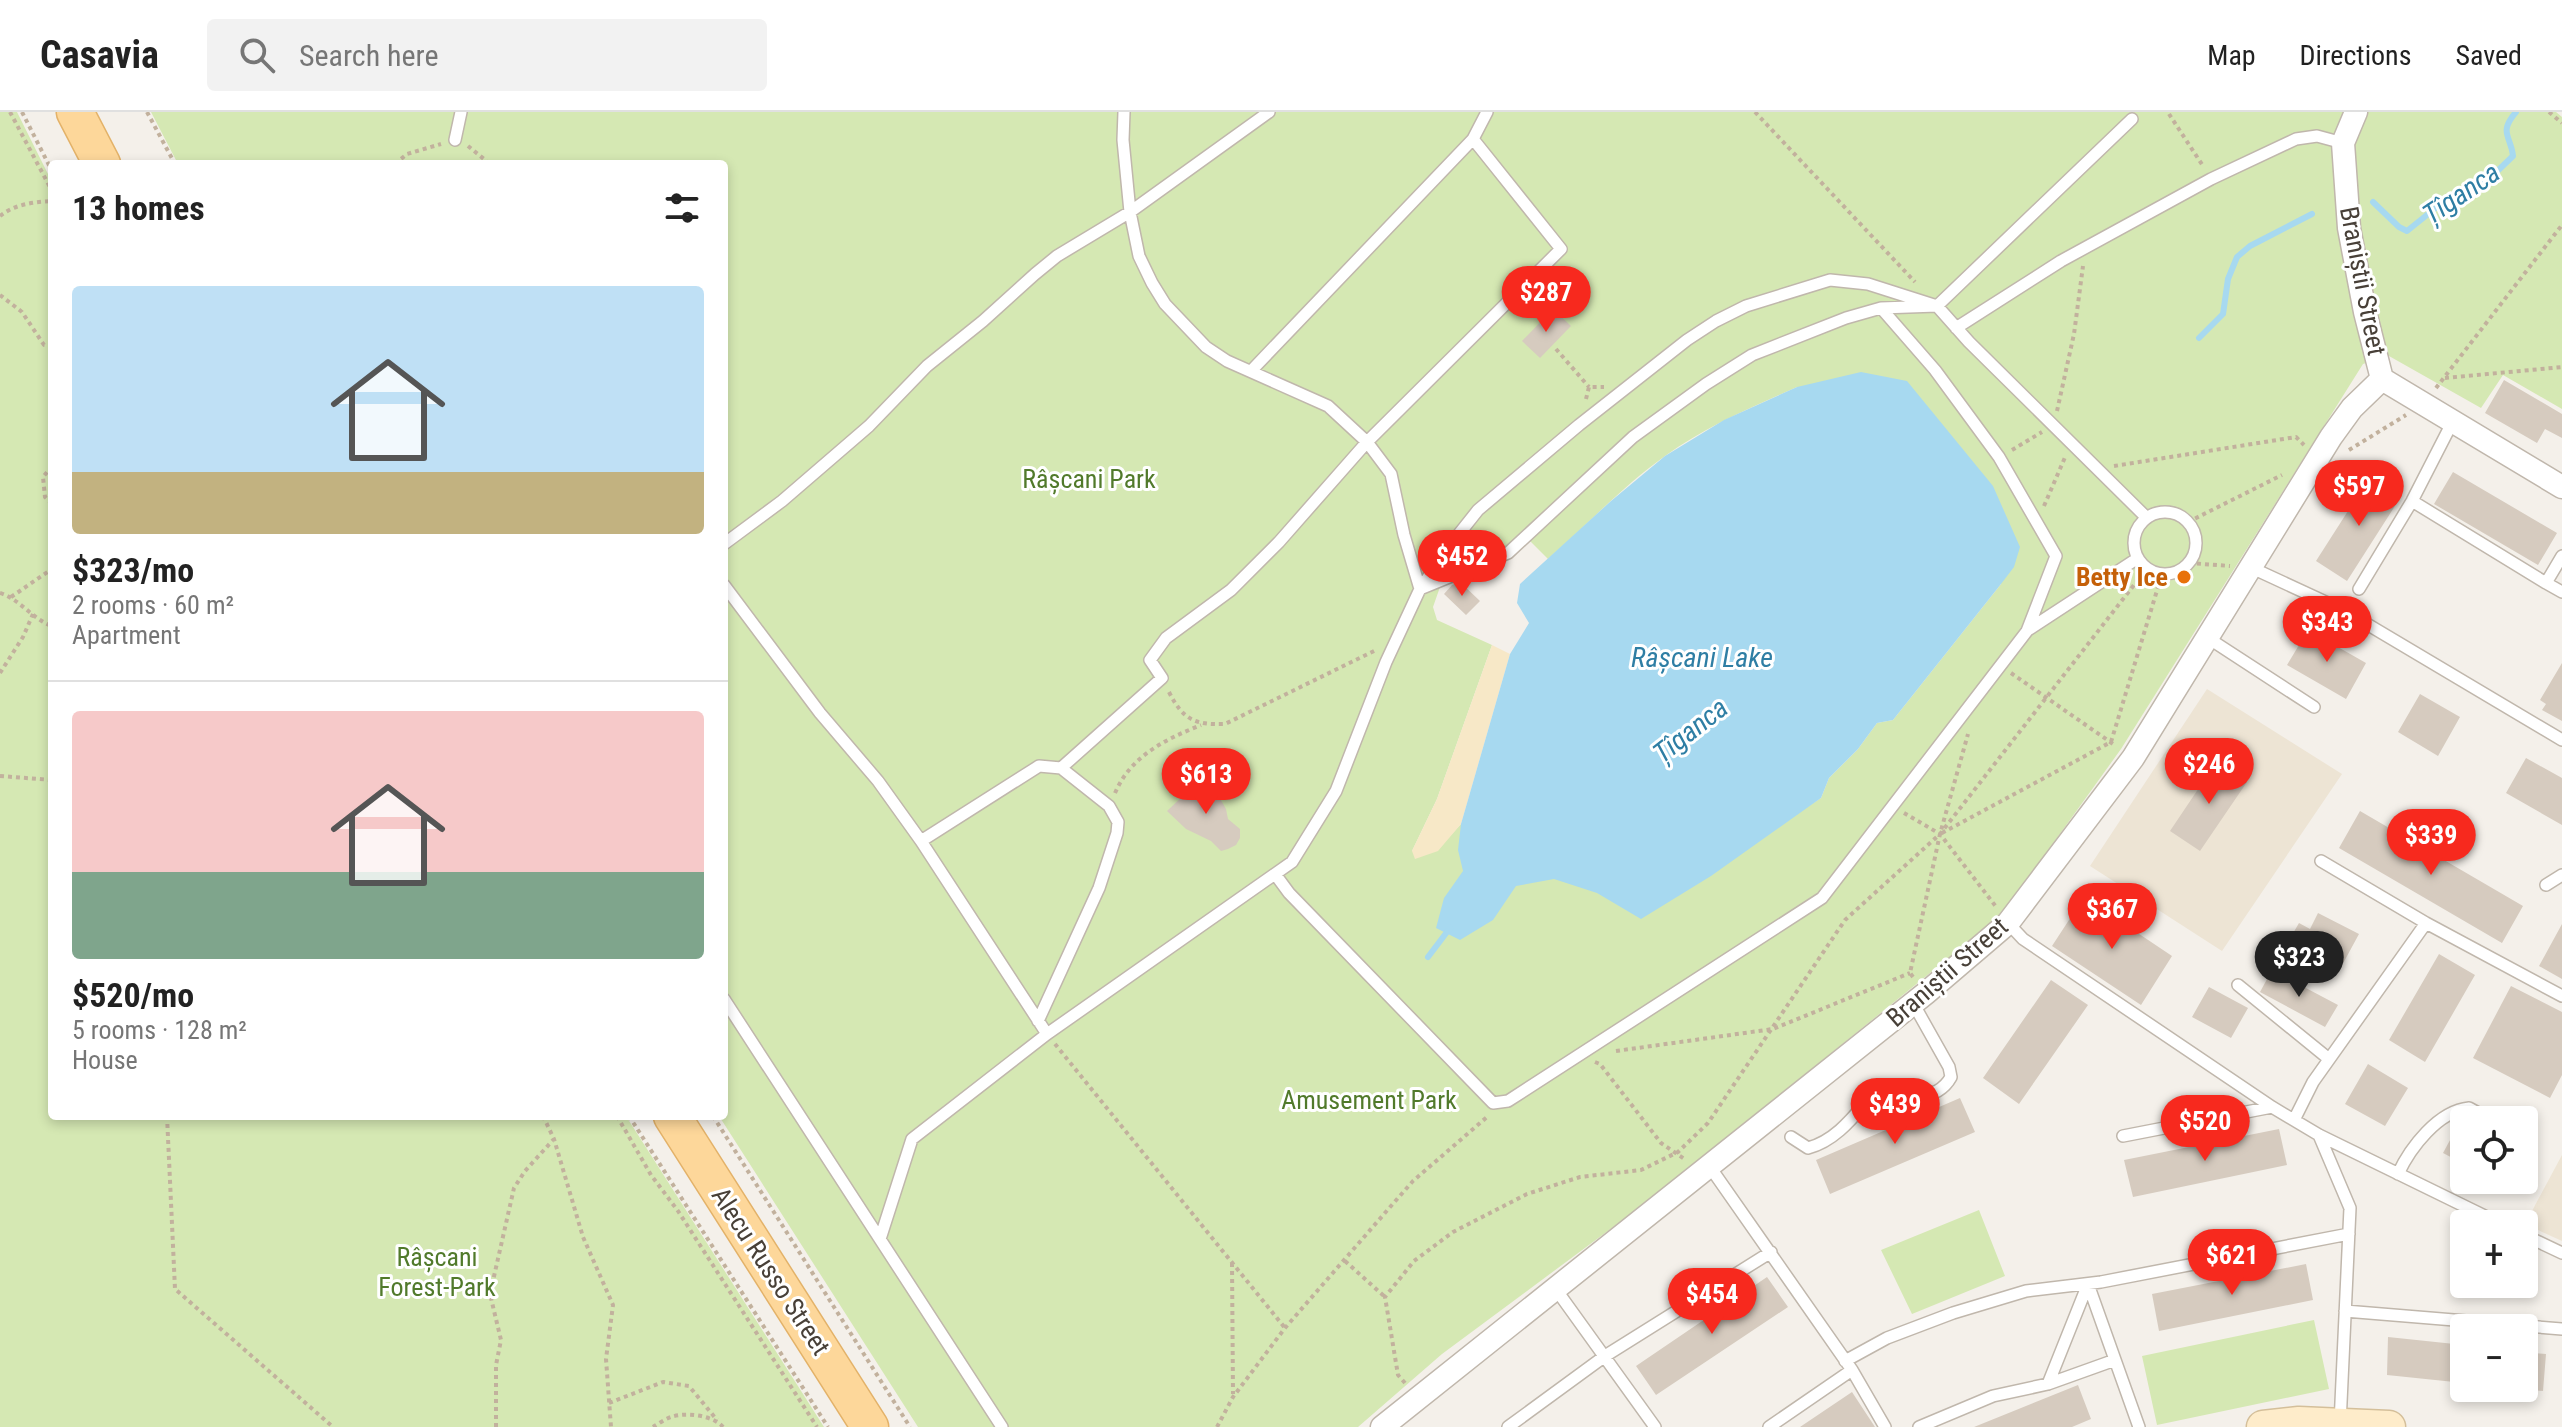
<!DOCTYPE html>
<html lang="en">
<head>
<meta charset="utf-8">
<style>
	:root { --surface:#fff; --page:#f2f2f2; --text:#222; --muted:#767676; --line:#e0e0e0; --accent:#f7291e }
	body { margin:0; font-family:"Roboto Condensed",sans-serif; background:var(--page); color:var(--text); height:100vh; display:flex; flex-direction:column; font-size:30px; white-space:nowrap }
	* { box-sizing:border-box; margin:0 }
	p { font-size:26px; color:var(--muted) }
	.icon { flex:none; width:44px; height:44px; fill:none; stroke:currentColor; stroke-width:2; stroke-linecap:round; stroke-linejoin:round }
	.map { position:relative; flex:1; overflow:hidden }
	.side { position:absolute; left:48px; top:48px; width:680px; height:960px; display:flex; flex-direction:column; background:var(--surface); border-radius:8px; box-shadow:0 4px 12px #0003 }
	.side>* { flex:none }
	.controls { position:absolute; left:2450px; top:994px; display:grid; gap:16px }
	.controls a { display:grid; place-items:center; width:88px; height:88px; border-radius:8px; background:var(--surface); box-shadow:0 4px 12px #0003; font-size:40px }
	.price { position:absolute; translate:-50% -68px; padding:0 18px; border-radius:28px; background:var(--accent); color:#fff; font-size:26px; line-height:52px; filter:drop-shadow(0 2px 4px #0008) }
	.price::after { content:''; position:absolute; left:50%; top:48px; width:24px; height:18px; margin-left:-12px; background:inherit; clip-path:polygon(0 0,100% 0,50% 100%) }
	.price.current { background:#222; color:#fff }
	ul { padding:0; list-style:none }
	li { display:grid; align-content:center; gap:16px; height:424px; padding:0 24px }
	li+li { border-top:2px solid var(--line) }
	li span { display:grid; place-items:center; height:248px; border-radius:8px; color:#555 }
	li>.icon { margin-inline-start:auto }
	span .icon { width:144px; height:144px; fill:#fffc; stroke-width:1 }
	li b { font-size:34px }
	h2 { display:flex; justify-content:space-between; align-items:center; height:96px; padding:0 24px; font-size:34px }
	header { display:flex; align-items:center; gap:48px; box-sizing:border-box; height:112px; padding:0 40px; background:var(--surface); border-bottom:2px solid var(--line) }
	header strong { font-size:38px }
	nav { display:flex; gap:44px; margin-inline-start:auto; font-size:28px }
	.search { width:560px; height:72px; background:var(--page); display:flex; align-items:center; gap:20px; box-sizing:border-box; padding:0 28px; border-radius:8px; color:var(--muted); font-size:30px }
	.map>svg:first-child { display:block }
	.education { fill:#ede4d4 }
	.green { fill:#d5e8b3; fill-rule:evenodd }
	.sand { fill:#f7e8c7 }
	.water { fill:#a7d9f0 }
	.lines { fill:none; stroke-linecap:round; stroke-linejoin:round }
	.stream { stroke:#a7d9f0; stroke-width:6 }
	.building { fill:#d6cbbf }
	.service-casing { stroke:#c0b7ac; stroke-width:14 }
	.minor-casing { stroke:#c0b7ac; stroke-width:25 }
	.secondary-casing { stroke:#d4bf9a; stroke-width:35 }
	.primary-casing { stroke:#e3b269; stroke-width:39 }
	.path { stroke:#c2b19d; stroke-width:4; stroke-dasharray:4 4; stroke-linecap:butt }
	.service { stroke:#fff; stroke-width:11 }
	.minor { stroke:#fff; stroke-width:22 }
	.secondary { stroke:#feecca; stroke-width:32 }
	.primary { stroke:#fdd79a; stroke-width:36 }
	.food-dot { fill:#e8710a; stroke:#fff; stroke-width:3 }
	.labels { text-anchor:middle; stroke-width:6; stroke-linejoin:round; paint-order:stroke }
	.street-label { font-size:26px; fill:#484038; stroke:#fff }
	.park-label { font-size:26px; fill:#517a2b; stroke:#fff }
	.food-label { font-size:26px; font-weight:bold; fill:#c56008; stroke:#fff; text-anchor:end }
	.water-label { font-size:28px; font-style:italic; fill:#2e7ea4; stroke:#fff }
</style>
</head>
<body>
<header>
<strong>Casavia</strong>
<div class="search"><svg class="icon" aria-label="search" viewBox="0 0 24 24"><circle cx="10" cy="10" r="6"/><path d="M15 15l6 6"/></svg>Search here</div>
<nav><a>Map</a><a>Directions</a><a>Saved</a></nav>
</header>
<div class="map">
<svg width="2562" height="1315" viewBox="0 0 2562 1315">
	<rect width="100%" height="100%" fill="#f4f0ea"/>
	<path class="education" d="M 2207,577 L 2342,662 L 2222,839 L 2090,754 Z
		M 2562,1043 L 2562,1129 L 2525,1112 Z"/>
	<path class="green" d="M 0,0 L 17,0 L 52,70 L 52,1004 L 626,1004 L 824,1315 L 0,1315 Z
		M 151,0 L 2556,0 L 2562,5 L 2562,297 L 2503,263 L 2481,296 L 2389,244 L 2363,252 L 2121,637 L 2008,794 L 1983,818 L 1655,1084 L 1442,1242 L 1358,1315 L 918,1315 L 719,1004 L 724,1004 L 724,52 L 178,52 ZM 1797,275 L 2001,472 L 1893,608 L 1877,611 L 1858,637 L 1829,666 L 1821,686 L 1790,706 L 1476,706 L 1461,712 L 1450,724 L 1412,739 L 1437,687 L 1492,533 L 1437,508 L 1433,495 L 1440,475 C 1472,461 1503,453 1530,429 L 1548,447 C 1587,413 1623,374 1665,344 C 1705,315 1752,295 1797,275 Z
		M 1979,1098 L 2005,1164 L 1912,1202 L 1881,1138 Z
		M 2314,1208 L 2329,1277 L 2157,1313 L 2142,1244 Z"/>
	<path class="sand" d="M 1492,533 L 1510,542 L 1461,712 L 1438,739 L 1415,747 L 1412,739 L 1437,687 Z"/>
	<path class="water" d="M 1861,260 L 1907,269 L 1993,374 L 2020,435 L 2014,455 L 2001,472 L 1893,608 L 1877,611 L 1858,637 L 1829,666 L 1821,686 L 1711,764 L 1641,807 L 1597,781 L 1554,767 L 1516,774 L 1493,808 L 1460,828 L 1436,816 L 1444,786 L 1463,759 L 1458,738 L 1461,712 L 1510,542 L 1529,511 L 1517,491 L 1520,472 L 1611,389 L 1665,344 L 1724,308 L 1797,275 Z"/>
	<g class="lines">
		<path class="stream" d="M 2373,90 L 2399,115 L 2407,119 L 2448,86 L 2487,69 L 2513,44 C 2511,24 2498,21 2516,0
			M 2199,226 L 2223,202 L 2228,167 L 2237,145 L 2250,134 L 2312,102
			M 1428,845 L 1450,816"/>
	</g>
	<path class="building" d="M 1553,197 L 1571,214 L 1540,246 L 1522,229 Z
		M 2504,268 L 2562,302 L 2562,326 L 2545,317 L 2537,331 L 2485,301 Z
		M 2453,360 L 2557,421 L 2538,453 L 2434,392 Z
		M 2371,363 L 2402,383 L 2347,469 L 2316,449 Z
		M 1460,470 L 1480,489 L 1466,503 L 1444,482 L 1452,473 Z
		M 2308,518 L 2366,551 L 2346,587 L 2287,553 Z
		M 2562,551 L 2562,609 L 2542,598 L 2546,592 L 2540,588 Z
		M 2420,582 L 2460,605 L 2438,644 L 2398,620 Z
		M 2526,646 L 2562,666 L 2562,713 L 2506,681 Z
		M 2217,649 L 2247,670 L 2200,739 L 2170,719 Z
		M 1201,667 L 1218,683 L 1226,697 L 1228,707 L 1240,717 L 1240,726 L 1236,733 L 1228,737 L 1221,739 L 1211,729 L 1186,717 L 1167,699 Z
		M 2360,699 L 2523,794 L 2502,831 L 2339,736 Z
		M 2084,785 L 2172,844 L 2141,893 L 2052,834 Z
		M 2318,801 L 2359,822 L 2340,857 L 2288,830 L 2299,811 L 2310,817 Z
		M 2562,812 L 2562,867 L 2539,854 Z
		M 2439,842 L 2475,863 L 2425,950 L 2389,928 Z
		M 2272,858 L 2338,893 L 2325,915 L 2260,880 Z
		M 2051,868 L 2088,893 L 2019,992 L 1983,966 Z
		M 2511,874 L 2562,900 L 2562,963 L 2550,986 L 2473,946 Z
		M 2209,875 L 2248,896 L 2231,926 L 2192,905 Z
		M 2368,952 L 2408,976 L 2385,1014 L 2345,992 Z
		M 1960,986 L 1975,1020 L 1830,1082 L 1816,1048 Z
		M 2462,1006 L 2464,1006 L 2464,1052 L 2443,1041 Z
		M 2279,1017 L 2287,1053 L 2133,1085 L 2124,1048 Z
		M 2306,1152 L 2313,1188 L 2159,1219 L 2152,1182 Z
		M 1767,1165 L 1788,1195 L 1656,1283 L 1636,1254 Z
		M 2388,1225 L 2464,1233 L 2464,1271 L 2387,1263 Z
		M 2524,1240 L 2546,1242 L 2543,1279 L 2524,1277 Z
		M 2078,1273 L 2091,1307 L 2072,1315 L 1974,1315 Z
		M 1852,1280 L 1875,1315 L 1800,1315 Z"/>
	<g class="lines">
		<defs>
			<path id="service" d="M 1124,0 L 1123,28 L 1130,100 L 1139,144 L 1152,171 L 1165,192 L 1206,235 L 1227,249 L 1328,294 L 1367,330 L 1391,362 L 1404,423 L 1420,477 L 1508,441 L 1633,325 L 1706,272 L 1752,243 L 1846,206 L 1881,196 L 1937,194 L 2132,7
				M 455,28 L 461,0
				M 1956,216 L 2061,149 L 2211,67 L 2296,27 L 2317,24 L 2343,31
				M 1251,259 L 1473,27 L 1487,0
				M 2412,389 L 2546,471 L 2562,444
				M2134 431a31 31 0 1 1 62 0a31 31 0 1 1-62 0Z
				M 724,432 L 782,389 L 869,314 L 927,254 L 983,209 L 1035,162 L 1057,144 L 1130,100 L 1269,0
				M 2252,456 L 2345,499 L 2562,628
				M 2546,471 L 2562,480
				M 724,473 L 820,601 L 878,669 L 921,729 L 1047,922
				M 2359,477 L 2412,389 L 2453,309
				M 2028,518 L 2138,446
				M 2208,526 L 2314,595
				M 1061,656 L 1162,566 L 1150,548 L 1166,526 L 1231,478 L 1279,430 L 1367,330 L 1561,137 L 1473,27
				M 921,729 L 1039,654 L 1061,656 L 1109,694 L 1118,710 L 1117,721 L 1099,776 L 1038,909
				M 2321,749 L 2426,811 L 2562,884
				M 1275,762 L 1289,781 L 1493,991 L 1508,989 L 1822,786 L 2027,519 L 2056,444 L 1999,345 L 1935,258 L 1881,196
				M 2546,773 L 2562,763
				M 2008,811 L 2023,827 L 2272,995 L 2319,1023 L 2501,1112
				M 2238,873 L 2329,947
				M 724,887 L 1002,1315
				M 2294,1008 L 2313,970 L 2426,811
				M 2319,1023 L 2350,1096 L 2340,1312
				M 2123,1024 L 2272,995
				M 1791,1025 L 1808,1036 C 1838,1028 1856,1001 1876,979 C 1902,985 1936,992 1951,965 L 1949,955 L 1913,891
				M 1710,1055 L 1852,1258 L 1885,1315
				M 2398,1062 C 2410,1036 2438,999 2469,996 L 2491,1008
				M 2524,1123 L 2562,1141
				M 880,1127 L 912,1027 L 1047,922 L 1292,750 L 1336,679 L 1386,550 L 1420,477 L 1455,427 L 1478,398 L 1579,313 L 1687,228 L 1716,209 L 1746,194 L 1830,168 L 1868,172 L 1937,194 L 1969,230 L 2147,406
				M 2088,1172 L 2139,1315
				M 1555,1176 L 1655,1315
				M 2345,1199 L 2562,1217
				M 1845,1249 L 1887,1226 L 1953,1201 L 2026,1179 L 2101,1170 L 2349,1122
				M 2048,1272 L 2088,1172
				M 1508,1315 L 1605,1244 L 1771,1140
				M 1769,1315 L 1852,1258
				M 1919,1315 L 1993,1284 L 2048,1272 L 2115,1248"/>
			<path id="minor" d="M 2356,0 L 2343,31 L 2349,116 L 2365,200 L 2382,267
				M 2382,267 L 2562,375
				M 1382,1315 L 1926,881 L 2008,811 L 2133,646 L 2331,325 L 2352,296 L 2382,267"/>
			<path id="secondary" d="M 2263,1315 L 2299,1311 L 2389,1315"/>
			<path id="primary" d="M 75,0 L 102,52
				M 672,1004 L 870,1315"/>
		</defs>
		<use href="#service" class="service-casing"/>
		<use href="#minor" class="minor-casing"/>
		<use href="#secondary" class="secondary-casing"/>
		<use href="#primary" class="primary-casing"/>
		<path class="path" d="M 10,0 L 52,79
			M 22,0 L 52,59
			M 147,0 L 175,52
			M 1755,0 L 1915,170
			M 2549,0 L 2562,11
			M 2169,2 L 2203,54
			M 468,34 L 490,52
			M 395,52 L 407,42 L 441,32
			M 0,104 C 15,92 34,90 52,89
			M 0,183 L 22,200 L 44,233 L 52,234
			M 1556,237 L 1589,275
			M 2445,266 L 2562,255
			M 2436,276 L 2562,113
			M 1586,287 L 1589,275 L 1604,275
			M 2057,299 L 2074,222 L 2083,154
			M 2012,338 L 2042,320
			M 2349,338 L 2406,303
			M 52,354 L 43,365 L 45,385 L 52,392
			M 2114,354 L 2296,325 L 2304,333
			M 2044,394 L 2066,343
			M 2188,410 L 2282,363
			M 2189,451 L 2230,454
			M 0,481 C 20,487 32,507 52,514
			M 11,485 L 52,457
			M 0,561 L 23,525 L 33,502
			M 2011,561 L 2116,634
			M 1169,580 C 1183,608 1195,613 1225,612 L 1376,538
			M 0,664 L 52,668
			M 1115,681 C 1131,644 1164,628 1201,613
			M 1904,701 L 1940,722 L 1997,796
			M 1942,721 L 2111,630 L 2162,462
			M 1913,865 L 1910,861 L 1940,722 L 1968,622
			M 1055,932 L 1285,1216
			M 1616,939 L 1773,917 L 1910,861
			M 1595,950 L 1600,952 L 1661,1031 L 1686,1048
			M 167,1004 L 175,1177 L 333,1315
			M 543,1004 L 554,1027 L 583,1125 L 613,1193 L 606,1247 L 611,1315
			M 617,1004 L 651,1063 L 678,1099 L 817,1315
			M 629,1004 L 828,1315
			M 713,1004 L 910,1315
			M 1345,1149 L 1385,1185
			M 1232,1151 L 1233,1282
			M 1405,1271 L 1398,1263 L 1385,1185 L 1414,1149 L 1453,1120 L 1527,1082 L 1580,1065 L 1641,1058 L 1678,1040 L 1708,1011 L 1845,808 L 1940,722 L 2141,464
			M 609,1291 L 663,1270 L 689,1274 L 717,1308
			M 496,1315 L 496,1253 L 501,1228 L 490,1182 L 514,1076 L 525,1059 L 553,1028
			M 653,1315 C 658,1312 665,1307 671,1305 C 685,1300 713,1303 723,1315
			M 1217,1315 L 1233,1285 L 1285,1216 L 1391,1094 L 1413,1069 L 1487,1005"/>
		<use href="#service" class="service"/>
		<use href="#minor" class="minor"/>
		<use href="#secondary" class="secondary"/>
		<use href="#primary" class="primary"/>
	</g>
	<circle class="food-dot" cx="2184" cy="465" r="8"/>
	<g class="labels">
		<g class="street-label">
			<text transform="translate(2363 169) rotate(79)" y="9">Braniștii Street</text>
			<text transform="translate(1947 860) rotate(-41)" y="9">Braniștii Street</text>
			<text transform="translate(771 1159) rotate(57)" y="9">Alecu Russo Street</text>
		</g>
		<g class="park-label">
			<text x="1089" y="376">Râșcani Park</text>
			<text x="1369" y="997">Amusement Park</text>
			<text x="437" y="1154">Râșcani<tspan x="437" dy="30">Forest-Park</tspan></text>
		</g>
		<g class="food-label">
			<text x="2168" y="474">Betty Ice</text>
		</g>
		<g class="water-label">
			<text transform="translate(2461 81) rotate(-34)" y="10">Țîganca</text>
			<text x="1702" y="555">Râșcani Lake</text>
			<text transform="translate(1690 618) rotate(-38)" y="10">Țîganca</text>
		</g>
	</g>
</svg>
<div class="controls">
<a><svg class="icon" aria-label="locate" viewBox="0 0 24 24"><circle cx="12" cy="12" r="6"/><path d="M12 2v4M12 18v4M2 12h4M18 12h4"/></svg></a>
<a>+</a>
<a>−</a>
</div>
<b class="price" style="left:1546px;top:222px">$287</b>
<b class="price" style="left:2359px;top:416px">$597</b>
<b class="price" style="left:1462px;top:486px">$452</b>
<b class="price" style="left:2327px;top:552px">$343</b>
<b class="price" style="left:2209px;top:694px">$246</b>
<b class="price" style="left:1206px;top:704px">$613</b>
<b class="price" style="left:2431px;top:765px">$339</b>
<b class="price" style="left:2112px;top:839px">$367</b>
<b class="price current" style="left:2299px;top:887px">$323</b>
<b class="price" style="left:1895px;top:1034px">$439</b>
<b class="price" style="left:2205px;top:1051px">$520</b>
<b class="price" style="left:2232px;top:1185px">$621</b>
<b class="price" style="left:1712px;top:1224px">$454</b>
<section class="side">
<h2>13 homes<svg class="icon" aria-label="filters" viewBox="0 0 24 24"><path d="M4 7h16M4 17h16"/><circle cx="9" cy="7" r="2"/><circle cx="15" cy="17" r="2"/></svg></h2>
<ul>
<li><span style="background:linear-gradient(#bfe0f5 75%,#c2b280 0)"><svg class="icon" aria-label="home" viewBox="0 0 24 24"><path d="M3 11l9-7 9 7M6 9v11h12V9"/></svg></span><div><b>$323/mo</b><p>2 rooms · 60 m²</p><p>Apartment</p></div></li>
<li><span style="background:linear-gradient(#f6c9c9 65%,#7fa58c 0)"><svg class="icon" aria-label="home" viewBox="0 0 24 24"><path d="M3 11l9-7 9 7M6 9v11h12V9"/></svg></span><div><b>$520/mo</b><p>5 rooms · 128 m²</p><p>House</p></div></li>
</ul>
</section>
</div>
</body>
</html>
